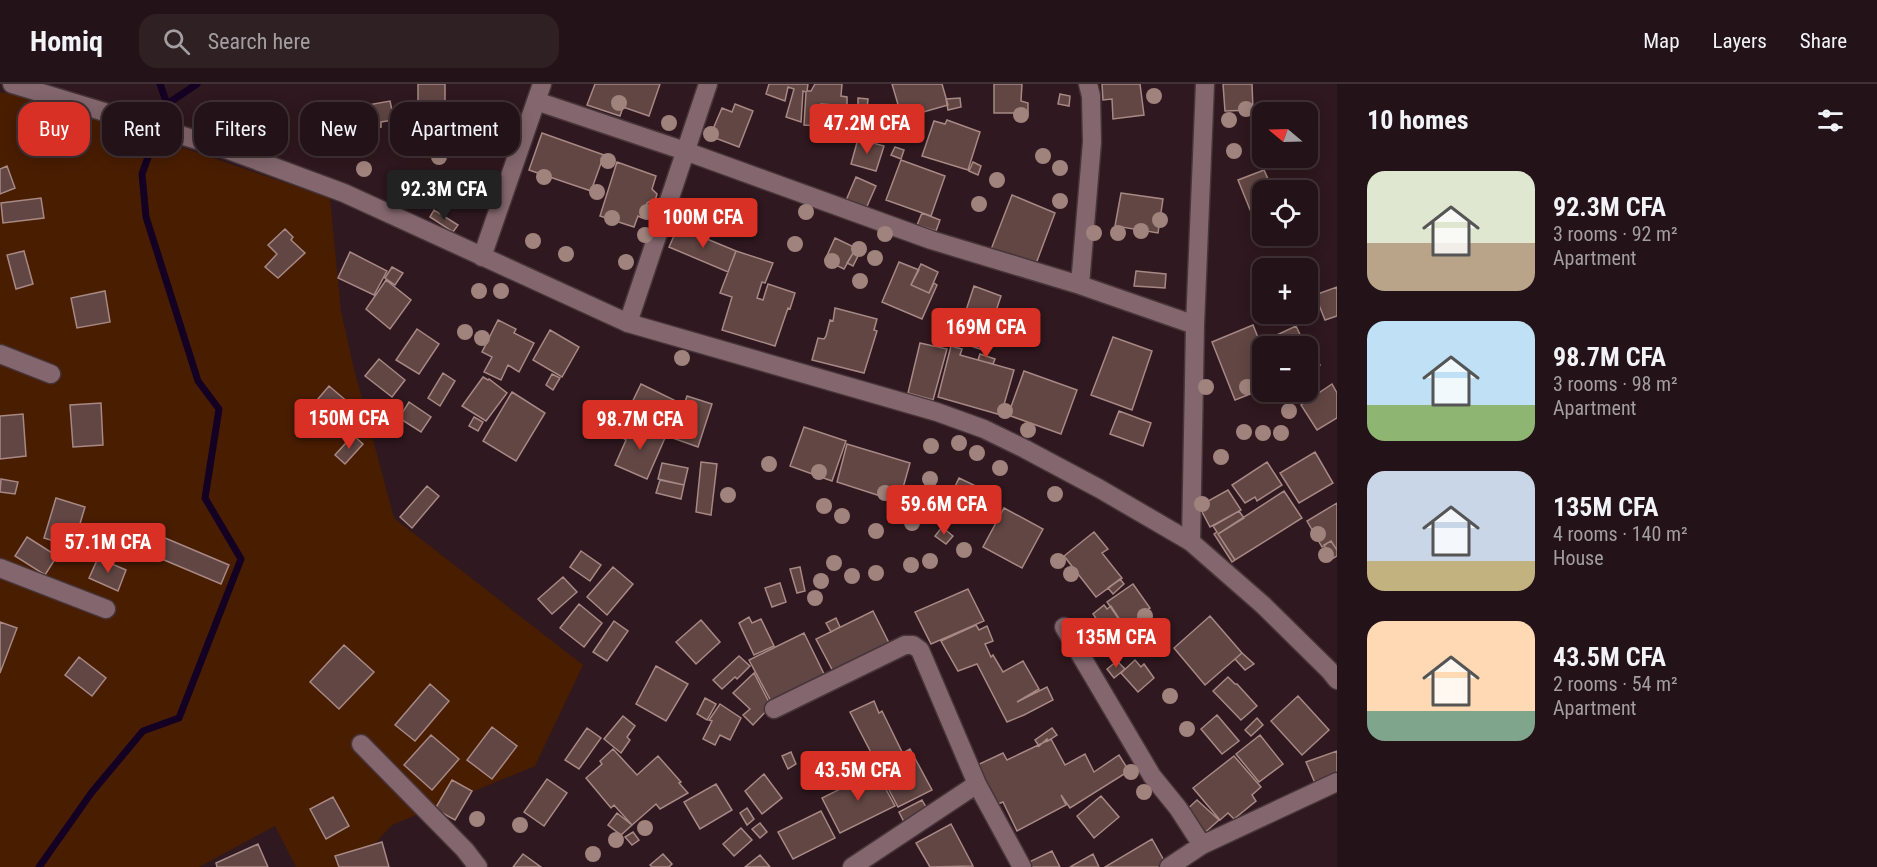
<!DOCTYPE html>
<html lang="en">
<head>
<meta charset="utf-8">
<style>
	:root { --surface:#231217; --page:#2f2024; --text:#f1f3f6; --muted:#a39ea1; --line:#403236; --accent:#d93025 }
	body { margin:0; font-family:"Roboto Condensed",sans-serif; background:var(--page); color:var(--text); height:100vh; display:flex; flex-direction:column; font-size:22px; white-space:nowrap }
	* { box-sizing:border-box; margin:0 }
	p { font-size:20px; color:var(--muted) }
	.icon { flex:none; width:33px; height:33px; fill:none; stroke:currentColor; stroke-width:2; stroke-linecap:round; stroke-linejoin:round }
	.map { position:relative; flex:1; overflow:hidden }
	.side { display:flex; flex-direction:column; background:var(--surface); width:540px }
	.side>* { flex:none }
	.top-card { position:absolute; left:18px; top:18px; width:570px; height:54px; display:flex; gap:12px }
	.needle { width:39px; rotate:289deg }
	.controls { position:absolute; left:1252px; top:18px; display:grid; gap:12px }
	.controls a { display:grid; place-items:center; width:66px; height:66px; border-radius:12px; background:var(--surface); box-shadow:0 3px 15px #0003,0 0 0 2px var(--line); font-size:30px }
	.price { position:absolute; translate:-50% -51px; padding:0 14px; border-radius:6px; background:var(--accent); color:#fff; font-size:20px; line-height:39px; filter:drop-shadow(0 2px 3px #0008) }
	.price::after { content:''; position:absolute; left:50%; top:36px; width:18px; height:14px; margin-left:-9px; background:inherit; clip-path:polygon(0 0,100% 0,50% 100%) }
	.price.active { background:#222; color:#fff }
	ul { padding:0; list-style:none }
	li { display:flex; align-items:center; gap:18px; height:150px; padding:0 30px }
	li span { display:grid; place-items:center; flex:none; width:168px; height:120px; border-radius:18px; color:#555 }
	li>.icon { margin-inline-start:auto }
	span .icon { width:72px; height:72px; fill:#fffc; stroke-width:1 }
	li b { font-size:26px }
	h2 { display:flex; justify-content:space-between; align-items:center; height:72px; padding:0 30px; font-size:26px }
	.chip { padding:0 21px; border-radius:18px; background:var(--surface); box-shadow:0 3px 15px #0003,0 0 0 2px var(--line); font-size:21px; line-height:54px }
	.chip.active { background:var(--accent); color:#fff }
	header { display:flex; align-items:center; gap:36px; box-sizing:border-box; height:84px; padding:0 30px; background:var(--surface); border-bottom:2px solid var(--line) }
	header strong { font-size:28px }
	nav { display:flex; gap:33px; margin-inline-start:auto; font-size:21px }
	.search { width:420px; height:54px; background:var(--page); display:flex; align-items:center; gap:15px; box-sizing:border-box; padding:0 21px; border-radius:18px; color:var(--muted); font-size:22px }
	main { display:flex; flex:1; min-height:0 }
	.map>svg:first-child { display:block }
	.green { fill:#491d00 }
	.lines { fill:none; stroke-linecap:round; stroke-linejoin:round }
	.stream { stroke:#140023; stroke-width:7 }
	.building { fill:#614643; stroke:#a78884; stroke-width:1.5 }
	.minor-casing { stroke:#47353a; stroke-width:21 }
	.tertiary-casing { stroke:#47353a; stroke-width:21 }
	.minor { stroke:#83666e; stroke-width:18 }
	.tertiary { stroke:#83666e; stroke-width:18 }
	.tree { fill:#a0837c }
</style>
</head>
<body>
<header>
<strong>Homiq</strong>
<div class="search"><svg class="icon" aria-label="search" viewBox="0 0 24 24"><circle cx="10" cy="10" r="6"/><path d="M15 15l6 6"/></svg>Search here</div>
<nav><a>Map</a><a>Layers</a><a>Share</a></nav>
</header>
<main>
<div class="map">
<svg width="1337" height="783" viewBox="0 0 1337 783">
	<rect width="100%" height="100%" fill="#2f181f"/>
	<path class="green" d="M 0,8 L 58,21 L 330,114 L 341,227 L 354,285 L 394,434 L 583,581 L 535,682 L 392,741 L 353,783 L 296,783 L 275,742 L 199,783 L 0,783 Z"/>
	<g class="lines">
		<path class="stream" d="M 160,0 L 167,20
			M 39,783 L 92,708 L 143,647 L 179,634 L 241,475 L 205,414 L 219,325 L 198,297 L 146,133 L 142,90 L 167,20 L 197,0"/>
	</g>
	<path class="building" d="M 418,0 L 445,0 L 445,18 L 418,19 Z
		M 595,0 L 660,0 L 649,32 L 623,23 L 620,32 L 587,21 Z
		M 769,0 L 808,0 L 807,7 L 811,7 L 815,0 L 842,0 L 841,12 L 847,13 L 847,22 L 821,20 L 820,42 L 804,41 L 806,8 L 803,7 L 801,38 L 786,33 L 794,5 L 788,3 L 785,17 L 766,10 Z
		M 892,0 L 942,0 L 948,21 L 902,34 Z
		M 994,0 L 1022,0 L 1021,17 L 1028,19 L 1028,29 L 994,29 Z
		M 1102,0 L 1140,0 L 1144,31 L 1113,35 L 1112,15 L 1103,16 Z
		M 1223,0 L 1252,0 L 1253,26 L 1225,27 Z
		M 1060,10 L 1070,12 L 1069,22 L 1058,20 Z
		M 858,14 L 868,15 L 867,25 L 858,24 Z
		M 960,14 L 961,23 L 948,26 L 946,15 Z
		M 390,17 L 394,36 L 381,38 L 381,43 L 349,48 L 345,25 Z
		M 735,20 L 753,27 L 739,63 L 710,52 L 722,24 L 732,28 Z
		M 444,27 L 501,54 L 493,70 L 437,41 Z
		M 1253,29 L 1263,29 L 1263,65 L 1256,66 Z
		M 947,36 L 980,48 L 968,86 L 922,72 L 934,37 L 945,40 Z
		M 345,38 L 351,64 L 326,69 L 320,43 Z
		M 542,49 L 604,71 L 591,107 L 529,86 Z
		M 858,55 L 884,62 L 876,87 L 851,80 Z
		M 895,63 L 904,66 L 901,75 L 891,71 Z
		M 901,76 L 945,92 L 931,132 L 886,116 Z
		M 617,78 L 656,92 L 652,105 L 657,110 L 655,117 L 652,116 L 647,119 L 642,134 L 638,132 L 634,143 L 600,132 Z
		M 973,78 L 981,82 L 978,91 L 969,87 Z
		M 7,82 L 15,104 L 0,110 L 0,85 Z
		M 1264,86 L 1273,106 L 1263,106 L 1263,145 L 1260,146 L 1254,133 L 1253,133 L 1238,96 Z
		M 856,93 L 876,102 L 864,129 L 844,121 Z
		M 1121,109 L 1163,115 L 1158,149 L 1115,142 Z
		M 1012,111 L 1055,129 L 1034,185 L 990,168 Z
		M 41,114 L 44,134 L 3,139 L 1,119 Z
		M 700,115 L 709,122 L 702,133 L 692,125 Z
		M 434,126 L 458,141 L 453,148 L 430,133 Z
		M 922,129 L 940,136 L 936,147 L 917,141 Z
		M 678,143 L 736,167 L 728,188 L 669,163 Z
		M 285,145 L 293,153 L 291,156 L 305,169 L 278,194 L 265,183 L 277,170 L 268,161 Z
		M 835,154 L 856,164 L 844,185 L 825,176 Z
		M 856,164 L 861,166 L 853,182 L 847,179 Z
		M 24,167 L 33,200 L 16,205 L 7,171 Z
		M 736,167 L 773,179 L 765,199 L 762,198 L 757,214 L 763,216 L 768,200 L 795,209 L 790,225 L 788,224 L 775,262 L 722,246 L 732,213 L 720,209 Z
		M 350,168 L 387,187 L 374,211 L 338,194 Z
		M 899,178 L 919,186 L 911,201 L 929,209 L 934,199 L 937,201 L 922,235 L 882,218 Z
		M 921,180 L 938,188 L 929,209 L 911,201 Z
		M 392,183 L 403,189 L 395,201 L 385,194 Z
		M 1136,187 L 1166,190 L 1165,204 L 1134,202 Z
		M 386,196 L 411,216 L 390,245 L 366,225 Z
		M 974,202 L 1001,212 L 983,266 L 956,257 Z
		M 1337,203 L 1337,232 L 1325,236 L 1315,211 Z
		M 105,207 L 110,238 L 77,244 L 71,214 Z
		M 835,224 L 877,235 L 874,246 L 877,247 L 864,289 L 812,276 L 818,254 L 824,255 L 826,252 L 830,236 L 833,237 Z
		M 498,236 L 516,245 L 514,249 L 534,259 L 519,288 L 508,281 L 501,296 L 484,288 L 492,273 L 482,268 Z
		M 1253,241 L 1263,266 L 1263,305 L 1235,316 L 1212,258 Z
		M 1296,242 L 1305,261 L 1310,259 L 1320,281 L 1308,286 L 1308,262 L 1266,262 L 1264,257 Z
		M 417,245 L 439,260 L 419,290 L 396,276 Z
		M 550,246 L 579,263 L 562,293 L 533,276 Z
		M 1113,253 L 1152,267 L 1132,326 L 1091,311 Z
		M 920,259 L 947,265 L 933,316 L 908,309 Z
		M 951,262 L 962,265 L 960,271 L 1014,286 L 1001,331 L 938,313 Z
		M 980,270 L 995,275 L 993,280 L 978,276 Z
		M 379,275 L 405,296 L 392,313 L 365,292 Z
		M 1024,287 L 1077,306 L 1061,350 L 1008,331 Z
		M 443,289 L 455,297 L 440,322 L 428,314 Z
		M 552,290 L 560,294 L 553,306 L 546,301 Z
		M 483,293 L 488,296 L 489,295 L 507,309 L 486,337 L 462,322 Z
		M 641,300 L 674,316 L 657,349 L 625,333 Z
		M 1332,300 L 1337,309 L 1337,334 L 1317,346 L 1301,321 Z
		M 329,302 L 349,319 L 334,339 L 312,322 Z
		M 512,308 L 545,329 L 516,377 L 483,357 Z
		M 687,312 L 712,320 L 698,363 L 667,352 L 671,340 L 677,342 Z
		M 409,318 L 431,333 L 421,348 L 399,334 Z
		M 101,319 L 103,361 L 73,363 L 70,321 Z
		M 1119,327 L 1151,339 L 1143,362 L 1110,350 Z
		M 23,330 L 26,372 L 0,375 L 0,332 Z
		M 474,333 L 483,338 L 478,347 L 469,342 Z
		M 630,339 L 665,354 L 647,395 L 615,381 L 626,356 L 623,354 Z
		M 804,343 L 846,357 L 832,397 L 790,382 Z
		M 353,351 L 363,360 L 345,380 L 335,371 Z
		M 847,360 L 910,379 L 899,418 L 837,398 Z
		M 1315,368 L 1333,399 L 1299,419 L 1280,389 Z
		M 701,378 L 717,380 L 711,431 L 696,428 Z
		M 1267,378 L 1282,401 L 1257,417 L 1255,413 L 1245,419 L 1232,401 Z
		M 662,379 L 688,384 L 684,401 L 658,395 Z
		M 959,394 L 982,405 L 974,420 L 952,409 Z
		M 1,395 L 18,398 L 15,410 L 0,408 Z
		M 660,396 L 684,401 L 681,415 L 656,409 Z
		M 427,402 L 439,412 L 412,444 L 400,433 Z
		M 1228,406 L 1241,426 L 1210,443 L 1199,422 Z
		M 1284,407 L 1302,434 L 1235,476 L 1218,450 Z
		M 56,414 L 85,423 L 73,463 L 44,454 Z
		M 1337,419 L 1337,466 L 1331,457 L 1322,463 L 1307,437 Z
		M 1004,424 L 1043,445 L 1022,484 L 983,463 Z
		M 1239,427 L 1244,434 L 1218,450 L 1235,476 L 1232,478 L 1214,450 L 1217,448 L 1213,442 Z
		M 111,440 L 136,450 L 124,477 L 100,468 Z
		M 942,443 L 953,452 L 946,460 L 935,452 Z
		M 1094,448 L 1108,465 L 1102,469 L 1122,494 L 1096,513 L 1064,472 Z
		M 158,451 L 229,481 L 221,500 L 150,470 Z
		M 27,453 L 57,472 L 45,491 L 15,472 Z
		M 1331,457 L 1337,466 L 1337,472 L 1332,475 L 1324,461 Z
		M 581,467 L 601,481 L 590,497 L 570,483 Z
		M 98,474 L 126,486 L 118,507 L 89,494 Z
		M 613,483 L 633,500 L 607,531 L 587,513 Z
		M 800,483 L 805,507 L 797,509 L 790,485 Z
		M 563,493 L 577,508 L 552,530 L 538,515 Z
		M 1120,495 L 1124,500 L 1113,510 L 1108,504 Z
		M 780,499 L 786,518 L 772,523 L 765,504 Z
		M 1133,500 L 1150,524 L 1125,544 L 1107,518 Z
		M 968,505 L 984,537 L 931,560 L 915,528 Z
		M 579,520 L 602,539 L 584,563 L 560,544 Z
		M 1104,521 L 1107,525 L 1111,522 L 1120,536 L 1115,539 L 1133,565 L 1128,569 L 1104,535 L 1099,539 L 1093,530 Z
		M 873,527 L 890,561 L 834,589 L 816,555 Z
		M 1210,532 L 1242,569 L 1205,601 L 1174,564 Z
		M 749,533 L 752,539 L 761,535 L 774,562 L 754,571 L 739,539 Z
		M 836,534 L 840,543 L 831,548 L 826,539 Z
		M 701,536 L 720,558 L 696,580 L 676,558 Z
		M 614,537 L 628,547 L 607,577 L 593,568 Z
		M 0,538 L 17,544 L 0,589 Z
		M 976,541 L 979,546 L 987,542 L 993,557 L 985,560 L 991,573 L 993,571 L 1003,588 L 1023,577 L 1039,605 L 1017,618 L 1047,603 L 1053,616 L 1024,631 L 1007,638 L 977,580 L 958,587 L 941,557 Z
		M 804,549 L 825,592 L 772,619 L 749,576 Z
		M 344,561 L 374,588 L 339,625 L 310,598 Z
		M 1242,569 L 1254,580 L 1245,586 L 1235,575 Z
		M 739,572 L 750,582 L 737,595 L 735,593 L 722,605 L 713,596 Z
		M 79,573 L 106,594 L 92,612 L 65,591 Z
		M 1135,576 L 1141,583 L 1144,580 L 1154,594 L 1138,608 L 1121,589 Z
		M 1117,577 L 1125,585 L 1114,594 L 1107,585 Z
		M 656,582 L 688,600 L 666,637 L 636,620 Z
		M 754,589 L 771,622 L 753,641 L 743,631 L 750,625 L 733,609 Z
		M 1228,593 L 1235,600 L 1237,600 L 1257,622 L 1241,636 L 1213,607 Z
		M 430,600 L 449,617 L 415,657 L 395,641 Z
		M 1298,612 L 1329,646 L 1302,671 L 1271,637 Z
		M 705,614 L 716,620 L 707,636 L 697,630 Z
		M 874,617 L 879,629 L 882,627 L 902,668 L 877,680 L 850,628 Z
		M 720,620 L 741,634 L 730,656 L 720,651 L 715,661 L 703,655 L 712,637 L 709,636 Z
		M 1217,631 L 1239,657 L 1222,670 L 1201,645 Z
		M 623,632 L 635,642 L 627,653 L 630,656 L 621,669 L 604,655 Z
		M 1257,634 L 1263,641 L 1251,652 L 1245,646 Z
		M 492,643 L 517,662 L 492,695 L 467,676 Z
		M 587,644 L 601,654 L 579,685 L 565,676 Z
		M 1052,644 L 1057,651 L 1048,657 L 1047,655 L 1039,662 L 1035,656 Z
		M 431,651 L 459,675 L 432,706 L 404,681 Z
		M 1260,651 L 1283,680 L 1259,698 L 1236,670 Z
		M 1051,655 L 1065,681 L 1085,670 L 1094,688 L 1119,671 L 1129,687 L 1070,724 L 1061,711 L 1066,721 L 1017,747 L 1003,718 L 993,722 L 973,683 L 1003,669 L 1007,676 Z
		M 613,665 L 637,691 L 658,672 L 681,698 L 679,699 L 688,709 L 660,725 L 656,720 L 632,741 L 614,721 L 611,724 L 586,694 L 602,680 L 600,677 Z
		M 910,665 L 932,706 L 898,723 L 877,683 Z
		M 1337,667 L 1337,691 L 1315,699 L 1306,678 Z
		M 791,668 L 796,680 L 788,685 L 782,672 Z
		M 869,669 L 876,682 L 841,699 L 835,686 Z
		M 1234,672 L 1261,703 L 1252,711 L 1256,717 L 1234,735 L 1228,729 L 1220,736 L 1193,704 Z
		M 876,687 L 895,722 L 840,749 L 822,714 Z
		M 764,690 L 782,714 L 762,730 L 745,707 Z
		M 547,695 L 567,709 L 544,742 L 524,728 Z
		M 452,696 L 472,707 L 455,736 L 435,725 Z
		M 716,700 L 732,726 L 700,745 L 684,718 Z
		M 1101,712 L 1119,733 L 1094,754 L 1077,732 Z
		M 333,713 L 349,742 L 326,755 L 310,725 Z
		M 922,716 L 930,730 L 906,742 L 899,728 Z
		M 1197,716 L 1219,736 L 1201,752 L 1183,729 Z
		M 747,724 L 754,735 L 747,741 L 740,729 Z
		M 821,727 L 835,754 L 793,775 L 778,748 Z
		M 617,729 L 632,741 L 621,751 L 608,741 Z
		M 760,739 L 767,748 L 760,754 L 752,745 Z
		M 951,740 L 973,782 L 930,783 L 916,759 Z
		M 741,744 L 752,756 L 734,772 L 723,760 Z
		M 633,748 L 639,756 L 632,761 L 625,753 Z
		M 1152,755 L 1166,780 L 1162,783 L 1105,783 Z
		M 382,758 L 389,783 L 339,783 L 335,772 Z
		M 258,760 L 268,783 L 217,783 L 216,779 Z
		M 1052,767 L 1060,783 L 1027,783 L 1025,780 Z
		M 523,770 L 541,783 L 513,783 Z
		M 663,770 L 672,780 L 669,783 L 652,783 L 650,781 Z
		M 1093,770 L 1099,783 L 1070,783 Z
		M 760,771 L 770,783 L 745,783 Z"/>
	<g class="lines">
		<defs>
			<path id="minor" d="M 536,17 L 685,67 L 931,156 L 1080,201 L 1195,241
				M 482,173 L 542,0
				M 1080,201 L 1092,58 L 1091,12 L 1088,0
				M 628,239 L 708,0
				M 0,270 L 51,290
				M 1191,458 L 1195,241 L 1205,0
				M 0,484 L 106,525
				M 1064,543 L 1152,692 L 1178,724 L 1202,761
				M 774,625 L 905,561 L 913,561 L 920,566 L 977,700 L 1022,783
				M 361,660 L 465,766 L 478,783
				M 852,783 L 977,700
				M 1169,783 L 1202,761 L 1337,698"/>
			<path id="tertiary" d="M 12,0 L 223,64 L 344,109 L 628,239 L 937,328 L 984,345 L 1025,365 L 1100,405 L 1191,458 L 1263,521 L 1329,586 L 1337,596"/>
		</defs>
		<use href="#minor" class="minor-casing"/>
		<use href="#tertiary" class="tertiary-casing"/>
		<use href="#minor" class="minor"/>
		<use href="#tertiary" class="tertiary"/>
	</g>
	<g class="tree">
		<circle cx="1154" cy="12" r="8"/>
		<circle cx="619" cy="19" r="8"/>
		<circle cx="1246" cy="25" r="8"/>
		<circle cx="1021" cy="31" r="8"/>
		<circle cx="1229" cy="36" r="8"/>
		<circle cx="669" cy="39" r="8"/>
		<circle cx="448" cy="43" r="8"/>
		<circle cx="711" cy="50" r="8"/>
		<circle cx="346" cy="60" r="8"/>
		<circle cx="364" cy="62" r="8"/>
		<circle cx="493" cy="66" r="8"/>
		<circle cx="1234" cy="67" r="8"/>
		<circle cx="1043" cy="72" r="8"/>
		<circle cx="439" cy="73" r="8"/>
		<circle cx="608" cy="77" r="8"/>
		<circle cx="1060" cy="84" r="8"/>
		<circle cx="364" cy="85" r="8"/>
		<circle cx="544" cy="93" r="8"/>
		<circle cx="463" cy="95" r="8"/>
		<circle cx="997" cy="96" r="8"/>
		<circle cx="437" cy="100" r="8"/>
		<circle cx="597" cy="108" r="8"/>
		<circle cx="1060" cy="117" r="8"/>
		<circle cx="979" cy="120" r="8"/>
		<circle cx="741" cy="123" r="8"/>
		<circle cx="647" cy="128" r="8"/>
		<circle cx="806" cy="128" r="8"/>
		<circle cx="612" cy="134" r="8"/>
		<circle cx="1160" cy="136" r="8"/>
		<circle cx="1141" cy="147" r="8"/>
		<circle cx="1094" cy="149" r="8"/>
		<circle cx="1118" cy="149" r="8"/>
		<circle cx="885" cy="150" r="8"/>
		<circle cx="645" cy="151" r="8"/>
		<circle cx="533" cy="157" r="8"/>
		<circle cx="795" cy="160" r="8"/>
		<circle cx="859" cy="165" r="8"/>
		<circle cx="566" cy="170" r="8"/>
		<circle cx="875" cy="174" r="8"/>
		<circle cx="832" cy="177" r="8"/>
		<circle cx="626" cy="178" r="8"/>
		<circle cx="860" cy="197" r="8"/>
		<circle cx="479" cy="207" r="8"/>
		<circle cx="501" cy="207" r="8"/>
		<circle cx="465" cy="248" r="8"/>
		<circle cx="482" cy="254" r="8"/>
		<circle cx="682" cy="274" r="8"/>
		<circle cx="1206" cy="303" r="8"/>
		<circle cx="1247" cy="303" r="8"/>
		<circle cx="1005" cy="327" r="8"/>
		<circle cx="1289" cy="327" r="8"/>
		<circle cx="674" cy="341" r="8"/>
		<circle cx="1028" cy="346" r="8"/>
		<circle cx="1244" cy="348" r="8"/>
		<circle cx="1263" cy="349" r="8"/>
		<circle cx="1281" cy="349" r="8"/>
		<circle cx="959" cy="359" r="8"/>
		<circle cx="931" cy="362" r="8"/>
		<circle cx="977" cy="369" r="8"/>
		<circle cx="1221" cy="373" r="8"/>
		<circle cx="769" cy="380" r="8"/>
		<circle cx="1000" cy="384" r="8"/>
		<circle cx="819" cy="388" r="8"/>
		<circle cx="930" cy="395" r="8"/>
		<circle cx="885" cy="409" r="8"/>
		<circle cx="961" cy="410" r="8"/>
		<circle cx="1055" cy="410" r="8"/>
		<circle cx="728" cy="411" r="8"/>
		<circle cx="918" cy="413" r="8"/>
		<circle cx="1202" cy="420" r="8"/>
		<circle cx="824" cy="422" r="8"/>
		<circle cx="842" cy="432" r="8"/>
		<circle cx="912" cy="439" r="8"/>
		<circle cx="876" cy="447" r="8"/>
		<circle cx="1318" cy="450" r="8"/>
		<circle cx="964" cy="466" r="8"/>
		<circle cx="1326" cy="471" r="8"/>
		<circle cx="930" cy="477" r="8"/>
		<circle cx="1058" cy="477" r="8"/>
		<circle cx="834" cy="479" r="8"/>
		<circle cx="911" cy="481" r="8"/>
		<circle cx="876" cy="489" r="8"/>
		<circle cx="1071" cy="490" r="8"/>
		<circle cx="852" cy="492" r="8"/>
		<circle cx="821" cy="497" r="8"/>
		<circle cx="815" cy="514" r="8"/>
		<circle cx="1145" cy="532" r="8"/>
		<circle cx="1170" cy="612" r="8"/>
		<circle cx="1187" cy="645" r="8"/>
		<circle cx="1131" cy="688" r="8"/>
		<circle cx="1144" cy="708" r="8"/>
		<circle cx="477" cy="735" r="8"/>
		<circle cx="520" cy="741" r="8"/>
		<circle cx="645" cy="744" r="8"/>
		<circle cx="616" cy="756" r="8"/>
		<circle cx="593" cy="770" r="8"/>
	</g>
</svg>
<div class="controls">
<a><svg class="needle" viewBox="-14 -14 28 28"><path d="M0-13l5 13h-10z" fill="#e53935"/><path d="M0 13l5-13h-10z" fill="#a39ea1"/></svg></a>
<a><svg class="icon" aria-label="locate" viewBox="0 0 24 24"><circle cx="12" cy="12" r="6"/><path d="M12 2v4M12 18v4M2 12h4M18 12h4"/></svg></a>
<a>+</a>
<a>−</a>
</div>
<b class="price" style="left:867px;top:71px">47.2M CFA</b>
<b class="price active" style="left:444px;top:137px">92.3M CFA</b>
<b class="price" style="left:703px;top:165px">100M CFA</b>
<b class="price" style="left:986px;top:275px">169M CFA</b>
<b class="price" style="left:349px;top:366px">150M CFA</b>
<b class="price" style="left:640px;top:367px">98.7M CFA</b>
<b class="price" style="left:944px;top:452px">59.6M CFA</b>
<b class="price" style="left:108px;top:490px">57.1M CFA</b>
<b class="price" style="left:1116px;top:585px">135M CFA</b>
<b class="price" style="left:858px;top:718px">43.5M CFA</b>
<div class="top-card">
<a class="chip active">Buy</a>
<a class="chip">Rent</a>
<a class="chip">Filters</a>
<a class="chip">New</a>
<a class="chip">Apartment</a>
</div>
</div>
<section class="side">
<h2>10 homes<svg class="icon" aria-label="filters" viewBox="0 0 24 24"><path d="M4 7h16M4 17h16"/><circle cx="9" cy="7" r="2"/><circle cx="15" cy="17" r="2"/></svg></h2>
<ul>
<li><span style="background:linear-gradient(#dfe7d0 60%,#b9a48a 0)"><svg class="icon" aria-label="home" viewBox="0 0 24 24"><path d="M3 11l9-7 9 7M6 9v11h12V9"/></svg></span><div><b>92.3M CFA</b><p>3 rooms · 92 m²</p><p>Apartment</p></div></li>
<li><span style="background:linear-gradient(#bfe0f5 70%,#8fb573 0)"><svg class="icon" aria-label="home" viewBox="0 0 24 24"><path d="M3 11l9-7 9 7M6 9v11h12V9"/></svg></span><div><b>98.7M CFA</b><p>3 rooms · 98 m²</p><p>Apartment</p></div></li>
<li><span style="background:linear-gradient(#c9d6e8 75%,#c2b280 0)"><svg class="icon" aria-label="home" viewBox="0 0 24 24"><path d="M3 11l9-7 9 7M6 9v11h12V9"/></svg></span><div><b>135M CFA</b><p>4 rooms · 140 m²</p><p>House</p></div></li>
<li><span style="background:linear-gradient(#ffd9b3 75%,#7fa58c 0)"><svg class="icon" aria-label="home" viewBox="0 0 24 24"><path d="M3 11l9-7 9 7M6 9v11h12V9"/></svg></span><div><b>43.5M CFA</b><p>2 rooms · 54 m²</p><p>Apartment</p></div></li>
</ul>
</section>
</main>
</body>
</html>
